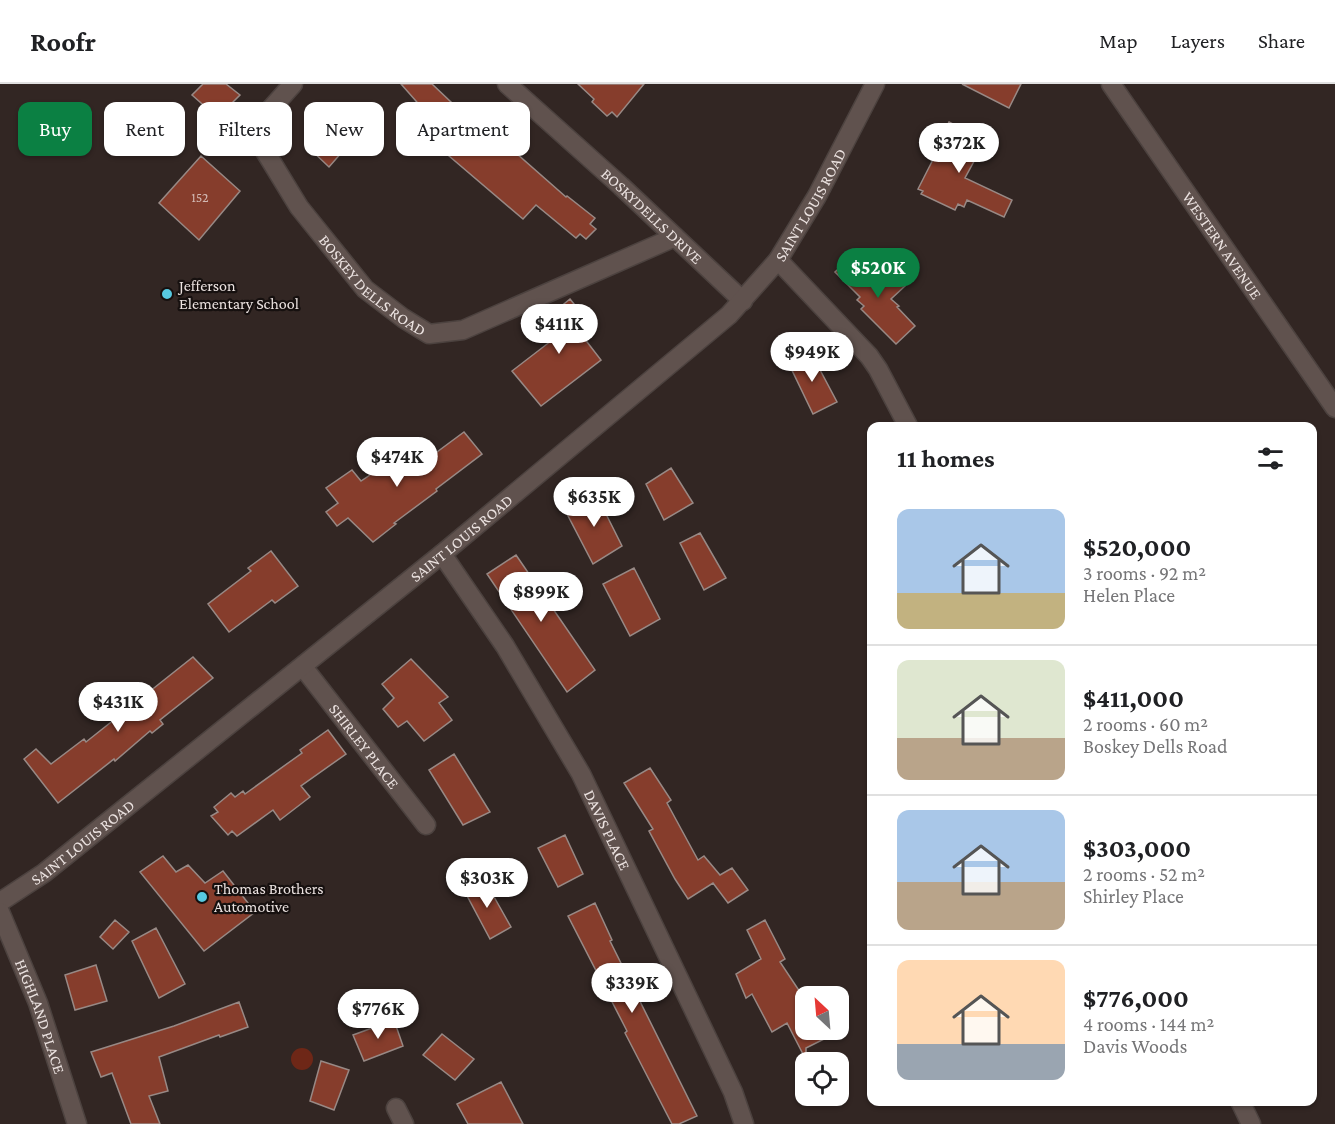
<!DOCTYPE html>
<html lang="en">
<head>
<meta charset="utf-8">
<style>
	:root { --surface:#fff; --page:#f6f6f6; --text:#202124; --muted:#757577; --line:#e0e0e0; --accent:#0b8043 }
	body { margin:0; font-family:"Crimson Pro",serif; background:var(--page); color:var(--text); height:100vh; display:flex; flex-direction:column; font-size:22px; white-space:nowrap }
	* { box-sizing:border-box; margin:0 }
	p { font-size:20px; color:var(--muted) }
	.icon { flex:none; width:33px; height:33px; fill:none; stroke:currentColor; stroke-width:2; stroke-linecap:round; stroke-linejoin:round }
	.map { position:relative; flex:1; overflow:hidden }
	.details { position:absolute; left:867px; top:338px; width:450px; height:684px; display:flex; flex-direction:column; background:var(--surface); border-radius:12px; box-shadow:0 2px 4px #0004 }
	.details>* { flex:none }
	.banner { position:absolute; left:18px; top:18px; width:570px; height:54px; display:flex; gap:12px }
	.needle { width:39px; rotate:334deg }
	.buttons { position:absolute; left:795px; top:902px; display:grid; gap:12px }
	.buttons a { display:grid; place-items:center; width:54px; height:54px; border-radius:12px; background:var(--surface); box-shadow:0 2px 4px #0004; font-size:30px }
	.price { position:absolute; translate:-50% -51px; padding:0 14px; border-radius:21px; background:#fff; color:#222; font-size:20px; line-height:39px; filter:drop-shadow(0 2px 3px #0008) }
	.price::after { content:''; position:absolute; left:50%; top:36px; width:18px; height:14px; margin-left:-9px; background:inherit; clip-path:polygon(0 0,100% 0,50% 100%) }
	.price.selected { background:var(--accent); color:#fff }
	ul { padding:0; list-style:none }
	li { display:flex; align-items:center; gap:18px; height:150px; padding:0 30px }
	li+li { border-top:2px solid var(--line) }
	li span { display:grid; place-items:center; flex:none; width:168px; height:120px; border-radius:12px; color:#555 }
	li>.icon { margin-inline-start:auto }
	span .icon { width:72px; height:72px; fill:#fffc; stroke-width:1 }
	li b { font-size:26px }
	h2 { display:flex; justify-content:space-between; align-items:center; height:72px; padding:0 30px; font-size:26px }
	.tag { padding:0 21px; border-radius:12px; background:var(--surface); box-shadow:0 2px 4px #0004; font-size:21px; line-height:54px }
	.tag.selected { background:var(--accent); color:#fff }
	header { display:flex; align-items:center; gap:36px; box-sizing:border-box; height:84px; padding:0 30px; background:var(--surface); border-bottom:2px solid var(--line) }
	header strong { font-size:28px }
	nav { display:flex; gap:33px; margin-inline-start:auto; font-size:21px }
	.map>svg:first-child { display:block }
	.water { fill:#6e2717 }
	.building { fill:#863d2c; stroke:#988985; stroke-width:1.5 }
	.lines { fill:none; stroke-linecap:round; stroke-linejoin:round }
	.minor-casing { stroke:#4c423f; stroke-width:21 }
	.minor { stroke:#60524e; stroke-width:18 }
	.poi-dot { fill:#57c9e1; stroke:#16100f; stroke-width:2 }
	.labels { text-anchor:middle; stroke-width:4.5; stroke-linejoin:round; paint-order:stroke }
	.number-label { font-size:14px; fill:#d2b9b3 }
	.street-label { font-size:16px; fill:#ebe2e0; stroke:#16100f }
	.poi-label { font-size:16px; fill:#ebe2e0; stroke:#16100f; text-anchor:start }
</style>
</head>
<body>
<header>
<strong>Roofr</strong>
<nav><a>Map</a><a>Layers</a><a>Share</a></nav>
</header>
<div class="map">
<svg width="1335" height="1040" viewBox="0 0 1335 1040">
	<rect width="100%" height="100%" fill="#322623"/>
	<path class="water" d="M291 975a11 11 0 1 1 22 0a11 11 0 1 1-22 0Z"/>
	<path class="building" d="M 203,0 L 226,0 L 240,11 L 233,18 L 237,22 L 226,32 L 223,29 L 218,34 L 192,11 Z
		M 401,0 L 432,0 L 470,36 L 475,33 L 566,113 L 567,112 L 595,134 L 590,140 L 596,145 L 586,155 L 580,150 L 576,154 L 536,121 L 523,135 L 442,66 L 453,54 L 443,45 L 445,42 L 423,25 Z
		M 578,0 L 644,0 L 617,33 L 612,28 L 607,32 L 592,18 L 594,15 Z
		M 962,0 L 1021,0 L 1009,24 Z
		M 949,38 L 985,57 L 965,94 L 1012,116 L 1004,133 L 967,116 L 964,123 L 958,120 L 955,126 L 921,110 L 923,107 L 918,105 L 944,54 L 941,53 Z
		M 328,40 L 349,60 L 329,83 L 308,63 L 311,60 L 308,56 L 320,42 L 324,45 Z
		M 201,72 L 240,107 L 199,156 L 159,119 Z
		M 850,174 L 871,196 L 885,182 L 905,202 L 891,215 L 899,222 L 897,223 L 915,242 L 896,260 L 861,225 L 864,222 L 857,216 L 860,213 L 835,188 Z
		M 570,215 L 594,245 L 584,254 L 601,276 L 541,322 L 512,287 L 551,257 L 538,241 Z
		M 810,267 L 837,318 L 813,330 L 788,278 Z
		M 464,348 L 482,370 L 436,405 L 437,407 L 394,439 L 396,440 L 373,458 L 348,434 L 337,442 L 326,428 L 338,419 L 326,404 L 352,386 L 361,397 L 406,367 L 418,382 Z
		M 671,384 L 693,419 L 664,436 L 646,400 Z
		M 596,410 L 622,462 L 593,480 L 565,426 Z
		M 700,449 L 726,494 L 704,506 L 680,459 Z
		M 271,467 L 298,502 L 275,519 L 272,516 L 229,548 L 208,520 L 251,487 L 248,484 Z
		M 516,471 L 595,586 L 567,608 L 487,490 Z
		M 634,484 L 660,535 L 630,552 L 603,500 Z
		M 193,573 L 213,594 L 160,636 L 163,640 L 152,649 L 150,647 L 115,677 L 114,675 L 58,719 L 24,675 L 36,665 L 51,680 L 84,655 L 86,658 Z
		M 411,575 L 448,613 L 439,619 L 452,636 L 424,657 L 407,637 L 398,643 L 383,625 L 394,614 L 382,600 Z
		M 328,646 L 346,670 L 301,702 L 310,713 L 280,736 L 273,726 L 237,752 L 232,747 L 228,751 L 211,732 L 218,728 L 214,723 L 231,709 L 235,713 L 243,707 L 245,710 L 302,669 L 300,666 Z
		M 454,670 L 490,728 L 463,741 L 429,686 Z
		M 650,684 L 671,716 L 667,719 L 698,776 L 704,772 L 720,791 L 732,784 L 748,806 L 728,819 L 713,799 L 688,815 L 675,795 L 649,747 L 653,745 L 624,699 Z
		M 565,751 L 583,790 L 558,803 L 538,764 Z
		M 163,772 L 176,788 L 188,781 L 205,799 L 223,787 L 255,828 L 204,867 L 140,788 Z
		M 484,795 L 511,843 L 490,855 L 464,806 Z
		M 595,819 L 612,856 L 610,857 L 697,1032 L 679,1040 L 672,1040 L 625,949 L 627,947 L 568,832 Z
		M 115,836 L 129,848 L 113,865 L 100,853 Z
		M 765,836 L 785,875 L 780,878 L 806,917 L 806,945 L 844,945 L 806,964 L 806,976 L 787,939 L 772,948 L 752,910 L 746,914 L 736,890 L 761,875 L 747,846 Z
		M 156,844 L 185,900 L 159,914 L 132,857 Z
		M 96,881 L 107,917 L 75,926 L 65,891 Z
		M 239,918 L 248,943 L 220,953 L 219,951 L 159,973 L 168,1007 L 149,1012 L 160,1040 L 131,1040 L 112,989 L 101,993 L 91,968 L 174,942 Z
		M 394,936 L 403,962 L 364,977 L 353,951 Z
		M 442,950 L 474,975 L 455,996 L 423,971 Z
		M 321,977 L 349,986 L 334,1026 L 310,1017 Z
		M 501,998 L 523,1040 L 468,1040 L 457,1020 Z"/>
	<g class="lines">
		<defs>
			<g id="minor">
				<path id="s1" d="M 293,0 L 252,46 L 299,123 L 365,205 L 403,234 L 429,250 L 463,246 L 675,153"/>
				<path id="s2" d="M 507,0 L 621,102 L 743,217"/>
				<path id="s3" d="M 1111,0 L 1335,324"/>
				<path d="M 778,176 L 869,272 L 878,285 L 908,342"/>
				<path id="s4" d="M 442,470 L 505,562 L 581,690 L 733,1008 L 744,1040"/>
				<path id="s5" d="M 303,583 L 426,741"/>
				<path id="s6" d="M 0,818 L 44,789 L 442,470 L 729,231 L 778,176 L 817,112 L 875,0"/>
				<path id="s7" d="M 0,828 L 38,919 L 77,1040"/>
				<path d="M 1240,1017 L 1251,1040"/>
				<path d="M 396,1024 L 404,1040"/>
			</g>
		</defs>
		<use href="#minor" class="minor-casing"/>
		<use href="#minor" class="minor"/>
	</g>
	<g class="poi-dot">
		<circle cx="167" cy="210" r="6"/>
		<circle cx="202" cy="813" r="6"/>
	</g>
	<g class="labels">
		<g class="number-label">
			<text x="200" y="118">152</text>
		</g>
		<g class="street-label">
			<text dy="6" stroke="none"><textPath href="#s6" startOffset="1074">SAINT LOUIS ROAD</textPath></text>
			<text dy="6" stroke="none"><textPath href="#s2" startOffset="196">BOSKYDELLS DRIVE</textPath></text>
			<text dy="6" stroke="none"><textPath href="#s3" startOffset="196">WESTERN AVENUE</textPath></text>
			<text dy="6" stroke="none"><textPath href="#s1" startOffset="260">BOSKEY DELLS ROAD</textPath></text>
			<text dy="6" stroke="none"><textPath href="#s6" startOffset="588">SAINT LOUIS ROAD</textPath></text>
			<text dy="6" stroke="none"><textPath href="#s5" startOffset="100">SHIRLEY PLACE</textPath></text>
			<text dy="6" stroke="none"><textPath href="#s4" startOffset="322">DAVIS PLACE</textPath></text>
			<text dy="6" stroke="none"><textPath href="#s6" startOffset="102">SAINT LOUIS ROAD</textPath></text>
			<text dy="6" stroke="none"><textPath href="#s7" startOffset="112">HIGHLAND PLACE</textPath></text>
		</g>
		<g class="poi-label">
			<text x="179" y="207">Jefferson<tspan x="179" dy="18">Elementary School</tspan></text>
			<text x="214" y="810">Thomas Brothers<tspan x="214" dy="18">Automotive</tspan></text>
		</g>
	</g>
</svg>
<div class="buttons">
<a><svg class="needle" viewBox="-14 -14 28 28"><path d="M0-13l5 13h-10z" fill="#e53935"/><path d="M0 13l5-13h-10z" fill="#757577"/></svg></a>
<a><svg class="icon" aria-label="locate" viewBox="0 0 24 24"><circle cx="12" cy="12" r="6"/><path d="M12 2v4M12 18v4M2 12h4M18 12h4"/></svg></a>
</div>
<b class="price" style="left:959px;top:90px">$372K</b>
<b class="price selected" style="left:878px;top:215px">$520K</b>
<b class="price" style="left:559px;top:271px">$411K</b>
<b class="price" style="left:812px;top:299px">$949K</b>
<b class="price" style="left:397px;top:404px">$474K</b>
<b class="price" style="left:594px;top:444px">$635K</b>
<b class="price" style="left:541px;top:539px">$899K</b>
<b class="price" style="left:118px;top:649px">$431K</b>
<b class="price" style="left:487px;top:825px">$303K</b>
<b class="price" style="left:632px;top:930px">$339K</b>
<b class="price" style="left:378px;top:956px">$776K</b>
<div class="banner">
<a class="tag selected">Buy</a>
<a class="tag">Rent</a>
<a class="tag">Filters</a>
<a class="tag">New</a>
<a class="tag">Apartment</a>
</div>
<section class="details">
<h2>11 homes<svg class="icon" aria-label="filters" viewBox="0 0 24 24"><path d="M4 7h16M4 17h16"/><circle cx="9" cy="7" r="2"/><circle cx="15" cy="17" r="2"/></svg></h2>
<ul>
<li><span style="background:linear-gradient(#a9c7e8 70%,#c2b280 0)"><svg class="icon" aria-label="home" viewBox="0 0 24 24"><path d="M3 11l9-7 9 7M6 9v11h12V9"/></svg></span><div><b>$520,000</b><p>3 rooms · 92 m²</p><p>Helen Place</p></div></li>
<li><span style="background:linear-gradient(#dfe7d0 65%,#b9a48a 0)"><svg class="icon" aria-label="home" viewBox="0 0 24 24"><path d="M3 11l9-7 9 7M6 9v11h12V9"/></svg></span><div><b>$411,000</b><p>2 rooms · 60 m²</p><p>Boskey Dells Road</p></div></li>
<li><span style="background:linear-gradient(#a9c7e8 60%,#b9a48a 0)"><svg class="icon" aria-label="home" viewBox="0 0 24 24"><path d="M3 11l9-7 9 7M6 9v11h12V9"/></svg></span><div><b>$303,000</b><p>2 rooms · 52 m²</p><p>Shirley Place</p></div></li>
<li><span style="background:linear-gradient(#ffd9b3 70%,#9aa5b1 0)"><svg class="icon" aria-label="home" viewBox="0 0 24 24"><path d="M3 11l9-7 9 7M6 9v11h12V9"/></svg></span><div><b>$776,000</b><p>4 rooms · 144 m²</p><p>Davis Woods</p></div></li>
</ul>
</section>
</div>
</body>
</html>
